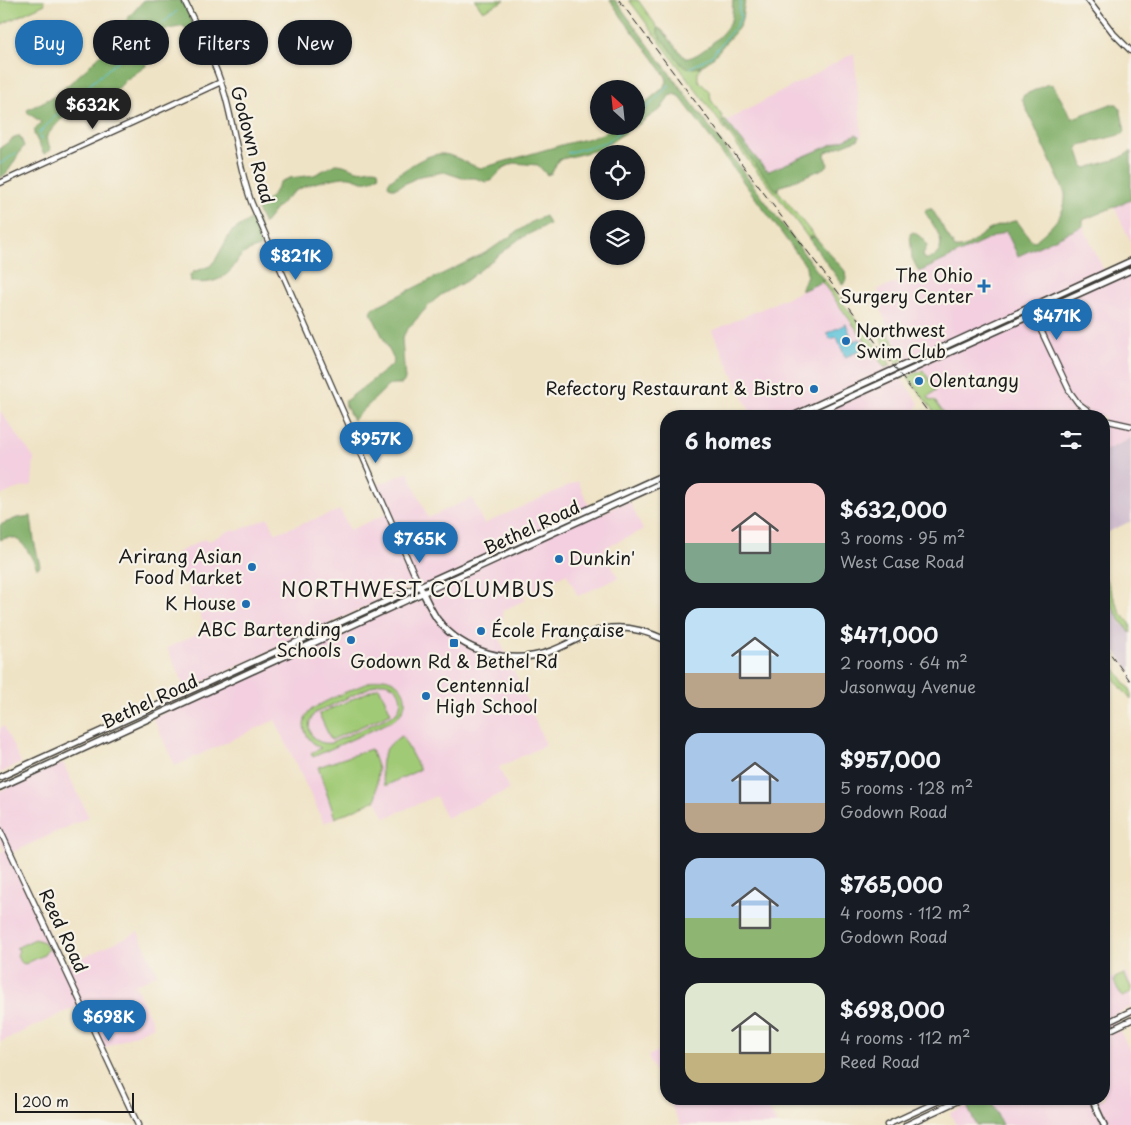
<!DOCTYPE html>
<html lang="en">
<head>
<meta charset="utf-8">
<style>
	:root { --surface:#171b24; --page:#20242c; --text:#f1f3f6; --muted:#9ea1a6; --accent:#1f6fb2 }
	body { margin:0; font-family:"Playpen Sans",sans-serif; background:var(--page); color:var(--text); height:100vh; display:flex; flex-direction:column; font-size:19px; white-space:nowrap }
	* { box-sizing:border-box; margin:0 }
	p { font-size:16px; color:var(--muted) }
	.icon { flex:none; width:28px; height:28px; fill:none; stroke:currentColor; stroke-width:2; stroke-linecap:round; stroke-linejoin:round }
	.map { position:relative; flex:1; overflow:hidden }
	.side { position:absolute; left:660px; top:410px; width:450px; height:695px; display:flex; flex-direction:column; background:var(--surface); border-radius:20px; box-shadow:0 1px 4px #0004 }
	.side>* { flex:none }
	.banner { position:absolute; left:15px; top:20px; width:475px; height:45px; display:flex; gap:10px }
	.needle { width:32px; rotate:333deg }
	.tools { position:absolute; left:590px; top:80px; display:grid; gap:10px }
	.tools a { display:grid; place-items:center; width:55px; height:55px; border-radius:50%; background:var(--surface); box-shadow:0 1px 4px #0004; font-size:25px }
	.scale { position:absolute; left:15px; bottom:12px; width:119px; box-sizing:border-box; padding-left:5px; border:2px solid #1c1c1c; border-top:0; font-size:14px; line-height:18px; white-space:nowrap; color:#1c1c1c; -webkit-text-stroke:4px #f7f3e8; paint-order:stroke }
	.price { position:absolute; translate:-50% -42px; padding:0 11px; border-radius:18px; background:var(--accent); color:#fff; font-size:16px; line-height:32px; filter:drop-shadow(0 1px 2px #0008) }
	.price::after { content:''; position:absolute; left:50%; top:30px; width:15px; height:11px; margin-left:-8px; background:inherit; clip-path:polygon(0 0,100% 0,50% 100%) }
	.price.selected { background:#222; color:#fff }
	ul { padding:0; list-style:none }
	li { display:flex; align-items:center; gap:15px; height:125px; padding:0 25px }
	li span { display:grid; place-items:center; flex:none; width:140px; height:100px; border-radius:15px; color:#555 }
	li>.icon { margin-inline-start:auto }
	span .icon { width:60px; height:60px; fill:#fffc; stroke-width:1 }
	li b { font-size:21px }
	h2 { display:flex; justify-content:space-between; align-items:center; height:60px; padding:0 25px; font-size:21px }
	.chip { padding:0 18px; border-radius:22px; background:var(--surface); box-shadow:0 1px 4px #0004; font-size:18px; line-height:45px }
	.chip.selected { background:var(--accent); color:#fff }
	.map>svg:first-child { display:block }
	.built { fill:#f3cfdf }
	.industrial { fill:#cfbdce }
	.green { fill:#a1ca76; stroke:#5e7349; fill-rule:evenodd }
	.forest { fill:#80ae67; stroke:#4e6542 }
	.water { fill:#5cc3da; stroke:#3c707b }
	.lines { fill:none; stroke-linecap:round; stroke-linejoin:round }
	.stream { stroke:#5cc3da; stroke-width:1 }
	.secondary-casing { stroke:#3c3a35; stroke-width:7 }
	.primary-casing { stroke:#3c3a35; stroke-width:8 }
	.secondary { stroke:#fff; stroke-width:4.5 }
	.primary { stroke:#fff; stroke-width:5 }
	.rail { stroke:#1c1c1c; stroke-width:1; stroke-dasharray:8 4; stroke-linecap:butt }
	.poi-dot { fill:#1f6fb2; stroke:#f7f3e8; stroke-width:2 }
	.labels { text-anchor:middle; stroke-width:4.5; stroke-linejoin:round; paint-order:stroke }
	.street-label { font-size:18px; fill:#1c1c1c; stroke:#f7f3e8 }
	.poi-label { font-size:18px; fill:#1c1c1c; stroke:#f7f3e8; text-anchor:end }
	.quarter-label { font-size:20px; letter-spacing:1px; fill:#1c1c1c; stroke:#f7f3e8 }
</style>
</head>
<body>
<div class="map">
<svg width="1131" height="1125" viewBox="0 0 1131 1125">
	<rect width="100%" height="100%" fill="#f7f3e8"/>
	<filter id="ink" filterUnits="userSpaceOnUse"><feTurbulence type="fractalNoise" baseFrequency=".02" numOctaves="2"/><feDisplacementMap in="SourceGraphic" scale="10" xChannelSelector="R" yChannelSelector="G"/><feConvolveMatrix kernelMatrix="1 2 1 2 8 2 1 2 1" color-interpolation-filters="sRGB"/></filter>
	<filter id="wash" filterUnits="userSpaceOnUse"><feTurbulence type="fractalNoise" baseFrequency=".0096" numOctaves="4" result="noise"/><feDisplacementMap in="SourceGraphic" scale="20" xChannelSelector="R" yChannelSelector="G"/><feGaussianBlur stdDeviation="1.12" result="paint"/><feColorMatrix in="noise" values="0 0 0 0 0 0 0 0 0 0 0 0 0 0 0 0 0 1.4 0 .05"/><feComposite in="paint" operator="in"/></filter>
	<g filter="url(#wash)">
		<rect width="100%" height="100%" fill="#efe3c5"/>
		<path class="built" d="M 854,53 L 862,136 L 856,135 L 769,171 L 765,169 L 726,121 Z
			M 1131,200 L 1131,242 L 1114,207 Z
			M 1083,226 L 1106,275 L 1131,264 L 1131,437 L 1128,440 L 1104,451 L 1104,416 L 946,416 L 934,401 L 931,401 L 928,396 L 936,390 L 923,370 L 916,373 L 890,334 L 882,312 L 878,289 L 888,286 L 1007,231 L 1018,256 Z
			M 822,282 L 885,367 L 891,365 L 919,403 L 914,413 L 917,416 L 752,416 L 712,331 Z
			M 0,411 L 34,458 L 32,485 L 13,490 L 0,496 Z
			M 408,472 L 428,518 L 472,498 L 484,524 L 578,481 L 594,517 L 629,500 L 643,530 L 604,548 L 618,578 L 578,596 L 567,574 L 523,595 L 525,600 L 502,611 L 504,618 L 494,622 L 505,653 L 505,659 L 509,660 L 546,745 L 499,767 L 509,790 L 446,818 L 436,796 L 385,818 L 376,800 L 324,823 L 275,720 L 175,766 L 153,718 L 356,624 L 415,602 L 420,602 L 411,586 L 186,690 L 167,648 L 207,630 L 173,555 L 204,539 L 209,541 L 233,529 L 237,531 L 268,518 L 276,533 L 340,510 L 350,530 L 388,513 L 376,486 Z
			M 4,726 L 21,763 L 0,773 L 0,728 Z
			M 63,763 L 89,817 L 11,853 L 64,966 L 138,932 L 157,974 L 135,985 L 154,1026 L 102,1049 L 82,1004 L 0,1042 L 0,853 L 5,850 L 0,842 L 0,791 Z
			M 1127,972 L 1131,983 L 1131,1007 L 1113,1016 L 1131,1053 L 1131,1125 L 1002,1125 L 990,1099 L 1104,1099 L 1104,978 L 1114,978 Z
			M 666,1047 L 666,1095 L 648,1056 Z
			M 668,1099 L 765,1099 L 777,1125 L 681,1125 Z
			M 967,1106 L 976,1125 L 956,1125 L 950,1113 Z"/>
		<path class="industrial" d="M 1131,437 L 1131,521 L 1104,534 L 1104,451 L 1128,440 Z
			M 1104,587 L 1121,623 L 1131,633 L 1131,672 L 1104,635 Z"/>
		<path class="green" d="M 0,0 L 43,0 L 45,4 L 0,25 Z
			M 475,0 L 505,0 L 483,11 Z
			M 629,0 L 638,0 L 658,28 L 659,34 L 694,68 L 701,66 L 698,73 L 698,80 L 710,92 L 711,100 L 722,116 L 723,122 L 815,237 L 810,237 L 809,239 L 776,194 L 751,164 Z
			M 824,279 L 891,365 L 885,368 L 822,282 Z
			M 881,327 L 884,327 L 903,357 L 901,362 L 898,364 L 878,335 L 878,329 Z
			M 923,370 L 936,390 L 928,397 L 931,401 L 934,400 L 946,416 L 937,416 L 908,377 Z
			M 1104,575 L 1121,614 L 1130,623 L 1131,633 C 1117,618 1104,596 1104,575 Z
			M 1104,654 L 1131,691 L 1131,700 L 1104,666 Z
			M 384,678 C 408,682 413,709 392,721 L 313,757 L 311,753 L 321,748 C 306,741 298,724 310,711 C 318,703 374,679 384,678 ZM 379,683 C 397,681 408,699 395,714 L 331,743 C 313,746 302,727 315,713 Z
			M 379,687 L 391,713 L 331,740 L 319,714 Z
			M 402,736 L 419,768 L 419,770 L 385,786 C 377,765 382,746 402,736 Z
			M 371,749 L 378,769 L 376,800 L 335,818 L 318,767 Z
			M 35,939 L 44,942 L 48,949 L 44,955 L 25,964 L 20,962 L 17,956 L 19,949 L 16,948 Z
			M 1124,974 L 1131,987 L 1131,993 L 1123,997 L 1121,996 L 1114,981 L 1115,978 Z"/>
		<path class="forest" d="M 144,0 L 182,0 L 203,46 L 202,49 L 184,50 L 180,41 L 186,31 L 184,26 L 165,30 L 145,59 L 146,66 L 126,80 L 107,100 L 90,104 L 77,104 C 68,114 52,127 46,138 L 51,150 L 44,154 L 34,134 L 34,131 L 41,122 L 28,113 L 27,110 L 55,96 L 85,70 L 118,37 L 128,18 Z
			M 610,0 L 615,0 L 823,279 L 822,282 L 801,291 L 807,275 L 806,266 L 680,97 L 675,94 L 669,96 L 662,108 L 636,126 L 636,110 L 662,89 L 667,82 L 666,77 C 649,50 627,27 610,0 Z
			M 733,0 L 746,0 C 742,8 744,19 739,27 C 736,32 730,37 726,42 C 715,55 702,75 682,65 L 658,34 L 658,28 L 662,30 L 685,58 C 697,60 727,32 731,20 C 733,14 732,6 733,0 Z
			M 1048,84 L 1053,85 L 1071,117 L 1073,118 L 1111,104 L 1117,104 L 1120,108 L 1125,131 L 1123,134 L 1080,145 L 1077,148 L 1083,166 L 1086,168 L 1120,158 L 1131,151 L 1131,200 L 1083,220 L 1083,226 L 1018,256 L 1006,231 L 919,272 L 912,258 L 910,234 L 913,232 C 920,236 924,239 927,246 L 923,255 L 925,259 C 930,259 932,258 936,255 C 949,243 932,224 925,212 L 926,209 L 932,209 L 955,248 C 969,250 976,237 987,231 C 995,226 1005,224 1014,221 L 1017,221 L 1031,240 L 1035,241 C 1050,228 1067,215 1065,193 L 1022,99 L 1024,95 Z
			M 723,120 L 726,121 L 765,169 L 769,171 L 857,134 L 859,136 L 859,139 L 826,152 L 825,155 L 828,165 L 825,168 L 779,187 L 778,190 L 775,189 L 722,122 Z
			M 616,126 L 635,126 L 611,142 L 597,150 L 558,160 L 552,173 L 547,175 L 538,165 L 514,163 L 503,168 L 491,181 L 486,182 L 475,178 L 462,178 L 444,172 L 420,176 L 396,188 L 391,188 L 388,185 L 389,181 C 404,171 424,153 443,154 C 454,155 466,163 477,167 L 482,168 C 510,160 537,152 565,144 C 583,139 600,138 616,126 Z
			M 17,136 L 20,136 L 24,146 C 17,155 10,173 0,178 L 0,148 Z
			M 336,164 C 345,164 349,168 357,170 C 364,172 370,167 378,170 L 379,175 C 362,189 359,175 343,177 C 328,179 306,184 294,192 C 282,200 273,213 264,224 L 257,210 L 273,195 L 280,182 L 290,178 L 314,175 Z
			M 255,216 L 260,228 L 260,247 C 254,249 246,251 241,256 C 238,259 235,265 232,269 C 221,282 207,284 191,282 L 190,275 L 193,272 L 210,266 L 216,259 L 231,232 Z
			M 545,216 L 549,224 L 519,239 L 466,281 L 441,295 L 430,304 L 406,331 L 402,339 L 405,380 L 402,384 L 393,384 L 388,386 L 353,420 L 344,402 L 392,365 L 394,360 L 371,313 L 373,308 L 487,252 L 533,221 Z
			M 810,237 L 815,237 L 845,271 L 846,279 L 843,285 L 809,239 Z
			M 31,516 L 34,541 L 40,566 L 37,568 C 29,553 20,530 0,540 L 0,525 L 17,518 Z
			M 983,1099 L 990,1099 L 1002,1125 L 976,1125 L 967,1106 Z"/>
		<path class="water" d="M 846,324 L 853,341 L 860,339 L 865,349 L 845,357 L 837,337 L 830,339 L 827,333 Z"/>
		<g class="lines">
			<path class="stream" d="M 193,2 L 195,0
				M 690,68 L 711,56 L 736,26 L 741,17 L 739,11 L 741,0
				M 636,118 L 670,85
				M 41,141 L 39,133 L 68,103 L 177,11
				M 567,153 L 607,142 L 626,126
				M 0,164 L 16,153"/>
		</g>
	</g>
	<g filter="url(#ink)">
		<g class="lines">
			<defs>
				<path id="secondary" d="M 184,0 C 199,31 215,62 225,95 C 235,131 239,169 252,204 L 419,585
					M 1088,0 L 1114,34 L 1131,51
					M 0,183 L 221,82
					M 1030,307 L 1070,392 L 1078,403 L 1095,416
					M 1104,420 L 1131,426
					M 0,830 L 138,1125
					M 1104,1024 L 1131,1011
					M 1104,1033 L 1131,1020
					M 887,1125 L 943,1099
					M 906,1125 L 962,1099"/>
				<path id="primary" d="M 793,416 L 1131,261
					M 809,416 L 1131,270
					M 419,585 C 425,596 430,609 437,619 C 463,653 511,666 551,651 C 571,644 589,630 611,628 C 631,626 649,632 666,640
					M 0,777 L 666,474
					M 0,787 L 666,481
					M 1092,1099 L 1104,1125"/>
			</defs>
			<use href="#secondary" class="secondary-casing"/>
			<use href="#primary" class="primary-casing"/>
			<use href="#secondary" class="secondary"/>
			<use href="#primary" class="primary"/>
			<path class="rail" d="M 619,0 L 931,416
				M 1104,645 L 1131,682"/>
		</g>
	</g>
	<g class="poi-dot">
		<path d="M981.5 278.5h5v5h5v5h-5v5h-5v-5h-5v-5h5z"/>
		<circle cx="846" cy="341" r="5"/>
		<circle cx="919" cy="381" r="5"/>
		<circle cx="814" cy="389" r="5"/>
		<circle cx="559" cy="559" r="5"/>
		<circle cx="252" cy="567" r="5"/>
		<circle cx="246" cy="604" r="5"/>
		<circle cx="481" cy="631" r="5"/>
		<circle cx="351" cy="640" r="5"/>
		<rect x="449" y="638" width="10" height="10" rx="2.5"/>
		<circle cx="426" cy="696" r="5"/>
	</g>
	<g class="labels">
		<g class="street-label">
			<text transform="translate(252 145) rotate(75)" y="6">Godown Road</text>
			<text transform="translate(532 528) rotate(-25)" y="6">Bethel Road</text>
			<text transform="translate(150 702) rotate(-25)" y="6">Bethel Road</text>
			<text transform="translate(63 931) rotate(65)" y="6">Reed Road</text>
		</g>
		<g class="poi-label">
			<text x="973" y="282">The Ohio<tspan x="973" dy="21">Surgery Center</tspan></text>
			<text x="856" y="337" text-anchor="start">Northwest<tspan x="856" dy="21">Swim Club</tspan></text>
			<text x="929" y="387" text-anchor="start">Olentangy</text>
			<text x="804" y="395">Refectory Restaurant &amp; Bistro</text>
			<text x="242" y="563">Arirang Asian<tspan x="242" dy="21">Food Market</tspan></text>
			<text x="569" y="565" text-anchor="start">Dunkin'</text>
			<text x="236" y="610">K House</text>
			<text x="341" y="636">ABC Bartending<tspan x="341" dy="21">Schools</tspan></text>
			<text x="491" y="637" text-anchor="start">École Française</text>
			<text x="454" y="668" text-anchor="middle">Godown Rd &amp; Bethel Rd</text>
			<text x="436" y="692" text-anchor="start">Centennial<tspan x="436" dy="21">High School</tspan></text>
		</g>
		<g class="quarter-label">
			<text x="418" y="597">NORTHWEST COLUMBUS</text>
		</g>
	</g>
</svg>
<div class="tools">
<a><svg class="needle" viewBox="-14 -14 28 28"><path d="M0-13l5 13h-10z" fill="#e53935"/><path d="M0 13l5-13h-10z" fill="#9ea1a6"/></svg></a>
<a><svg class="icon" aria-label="locate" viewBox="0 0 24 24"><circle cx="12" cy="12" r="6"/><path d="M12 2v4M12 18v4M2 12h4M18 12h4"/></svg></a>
<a><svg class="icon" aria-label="layers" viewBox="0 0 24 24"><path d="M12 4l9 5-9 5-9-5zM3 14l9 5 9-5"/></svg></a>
</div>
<div class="scale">200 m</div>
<b class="price selected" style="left:93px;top:130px">$632K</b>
<b class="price" style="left:296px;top:281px">$821K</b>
<b class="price" style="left:1057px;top:341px">$471K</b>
<b class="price" style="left:376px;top:464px">$957K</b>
<b class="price" style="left:420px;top:564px">$765K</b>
<b class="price" style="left:109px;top:1042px">$698K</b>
<div class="banner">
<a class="chip selected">Buy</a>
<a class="chip">Rent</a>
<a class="chip">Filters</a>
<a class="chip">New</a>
</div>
<section class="side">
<h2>6 homes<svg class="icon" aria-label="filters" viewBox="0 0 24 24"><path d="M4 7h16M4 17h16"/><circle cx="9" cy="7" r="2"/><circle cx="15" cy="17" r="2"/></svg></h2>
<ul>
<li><span style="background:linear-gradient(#f6c9c9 60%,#7fa58c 0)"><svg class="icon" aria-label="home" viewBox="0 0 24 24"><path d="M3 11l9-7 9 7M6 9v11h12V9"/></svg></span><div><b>$632,000</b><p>3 rooms · 95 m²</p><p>West Case Road</p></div></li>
<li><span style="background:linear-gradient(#bfe0f5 65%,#b9a48a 0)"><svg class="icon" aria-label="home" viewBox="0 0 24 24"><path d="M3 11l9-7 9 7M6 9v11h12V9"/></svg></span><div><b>$471,000</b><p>2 rooms · 64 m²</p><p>Jasonway Avenue</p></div></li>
<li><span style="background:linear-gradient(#a9c7e8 70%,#b9a48a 0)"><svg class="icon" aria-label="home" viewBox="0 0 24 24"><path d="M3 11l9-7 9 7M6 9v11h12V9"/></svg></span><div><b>$957,000</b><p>5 rooms · 128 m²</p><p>Godown Road</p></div></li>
<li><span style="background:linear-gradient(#a9c7e8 60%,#8fb573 0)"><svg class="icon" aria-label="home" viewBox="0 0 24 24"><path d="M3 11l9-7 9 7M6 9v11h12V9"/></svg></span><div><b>$765,000</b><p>4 rooms · 112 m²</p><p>Godown Road</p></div></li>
<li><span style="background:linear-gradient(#dfe7d0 70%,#c2b280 0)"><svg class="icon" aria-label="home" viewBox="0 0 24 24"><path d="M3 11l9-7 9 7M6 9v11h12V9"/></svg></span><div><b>$698,000</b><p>4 rooms · 112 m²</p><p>Reed Road</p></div></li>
</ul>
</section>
</div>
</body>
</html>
